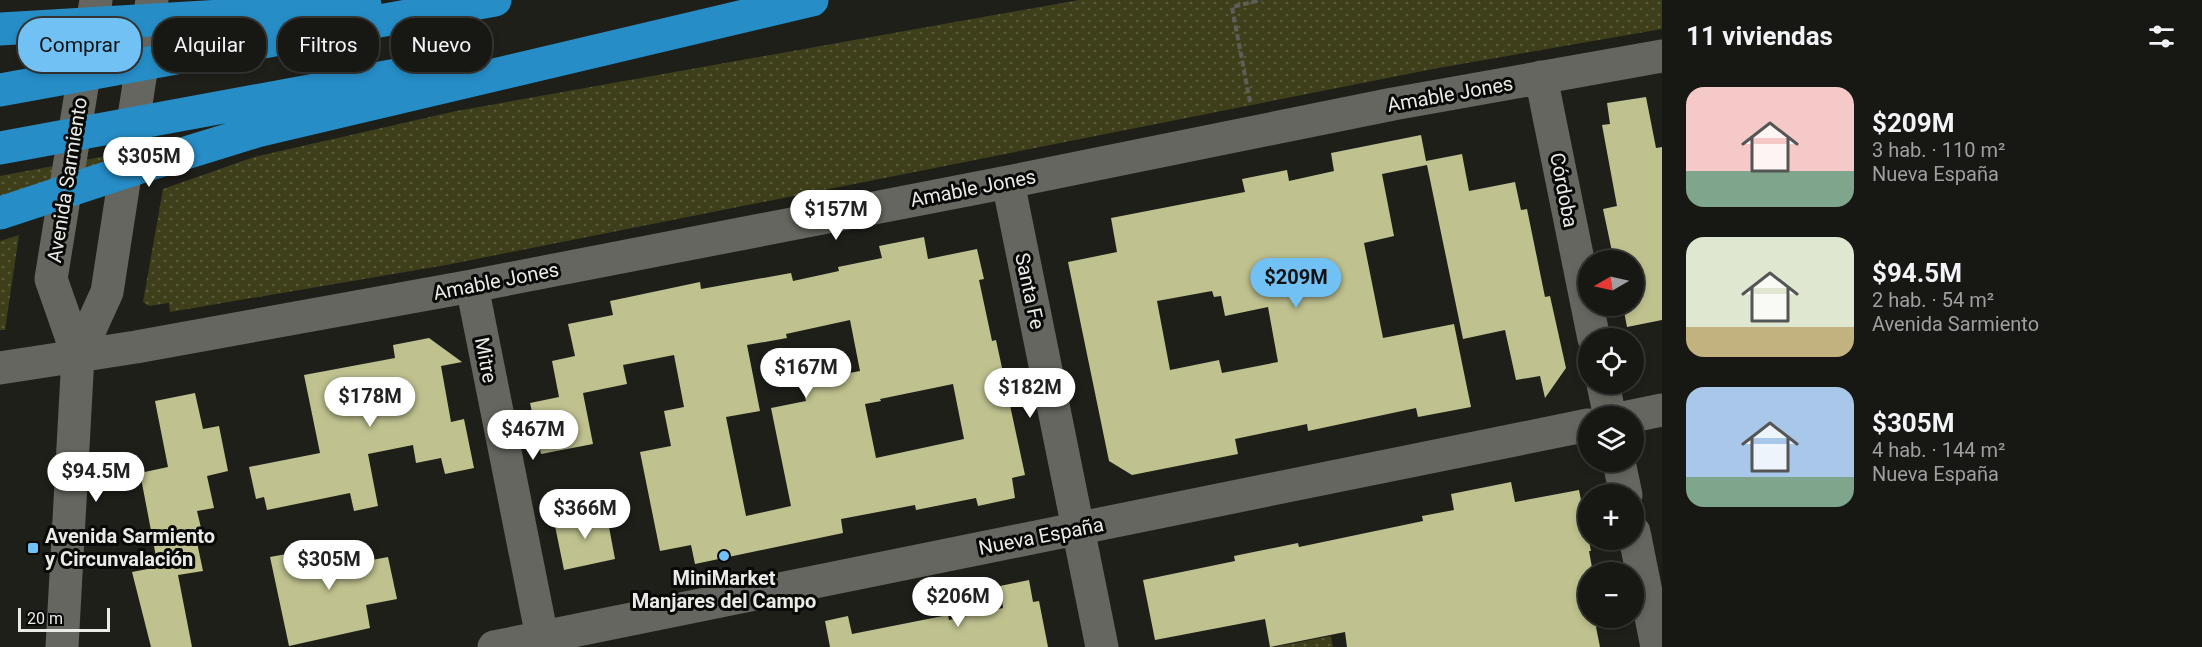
<!DOCTYPE html>
<html lang="es">
<head>
<meta charset="utf-8">
<style>
	:root { --surface:#171714; --page:#20201d; --text:#f1f3f6; --muted:#9e9fa0; --line:#363634; --accent:#72c1f5 }
	body { margin:0; font-family:Roboto,sans-serif; background:var(--page); color:var(--text); height:100vh; display:flex; flex-direction:column; font-size:22px; white-space:nowrap }
	* { box-sizing:border-box; margin:0 }
	p { font-size:20px; color:var(--muted) }
	.icon { flex:none; width:33px; height:33px; fill:none; stroke:currentColor; stroke-width:2; stroke-linecap:round; stroke-linejoin:round }
	.map { position:relative; flex:1; overflow:hidden }
	.side { display:flex; flex-direction:column; background:var(--surface); width:540px }
	.side>* { flex:none }
	.banner { position:absolute; left:18px; top:18px; width:570px; height:54px; display:flex; gap:12px }
	.needle { width:39px; rotate:261deg }
	.fabs { position:absolute; left:1578px; top:250px; display:grid; gap:12px }
	.fabs a { display:grid; place-items:center; width:66px; height:66px; border-radius:50%; background:var(--surface); box-shadow:0 3px 9px #0003,0 0 0 2px var(--line); font-size:30px }
	.scale { position:absolute; left:18px; bottom:15px; width:92px; box-sizing:border-box; padding-left:6px; border:3px solid #eaebe7; border-top:0; font-size:16px; line-height:21px; white-space:nowrap; color:#eaebe7; -webkit-text-stroke:4px #090907; paint-order:stroke }
	.price { position:absolute; translate:-50% -51px; padding:0 14px; border-radius:21px; background:#fff; color:#222; font-size:20px; line-height:39px; filter:drop-shadow(0 2px 3px #0008) }
	.price::after { content:''; position:absolute; left:50%; top:36px; width:18px; height:14px; margin-left:-9px; background:inherit; clip-path:polygon(0 0,100% 0,50% 100%) }
	.price.current { background:var(--accent); color:#111 }
	ul { padding:0; list-style:none }
	li { display:flex; align-items:center; gap:18px; height:150px; padding:0 24px }
	li span { display:grid; place-items:center; flex:none; width:168px; height:120px; border-radius:18px; color:#555 }
	li>.icon { margin-inline-start:auto }
	span .icon { width:72px; height:72px; fill:#fffc; stroke-width:1 }
	li b { font-size:26px }
	h2 { display:flex; justify-content:space-between; align-items:center; height:72px; padding:0 24px; font-size:26px }
	.tag { padding:0 21px; border-radius:24px; background:var(--surface); box-shadow:0 3px 9px #0003,0 0 0 2px var(--line); font-size:21px; line-height:54px }
	.tag.current { background:var(--accent); color:#111 }
	main { display:flex; flex:1; min-height:0 }
	.map>svg:first-child { display:block }
	.grass { fill:url(#grass-dots) }
	.building { fill:#bfc18f; fill-rule:evenodd }
	.lines { fill:none; stroke-linecap:round; stroke-linejoin:round }
	.path { stroke:#5e5e59; stroke-width:4; stroke-dasharray:6 3; stroke-linecap:butt }
	.minor { stroke:#666660; stroke-width:33 }
	.highway { stroke:#268dc7; stroke-width:33 }
	.poi-dot { fill:#72c1f5; stroke:#090907; stroke-width:2 }
	.labels { text-anchor:middle; stroke-width:6; stroke-linejoin:round; paint-order:stroke }
	.street-label { font-size:20px; fill:#eaebe7; stroke:#090907 }
	.poi-label { font-size:20px; font-weight:bold; fill:#eaebe7; stroke:#090907; text-anchor:start }
</style>
</head>
<body>
<main>
<div class="map">
<svg width="1662" height="647" viewBox="0 0 1662 647">
	<defs>
		<pattern id="grass-dots" width="8" height="8" patternUnits="userSpaceOnUse" patternTransform="scale(1.5)"><rect width="8" height="8" fill="#3e3f1a"/><path d="M2 2h.1M6 6h.1" fill="none" stroke="#5a5b3b" stroke-width="1.8" stroke-linecap="round"/></pattern>
	</defs>
	<rect width="100%" height="100%" fill="#1f1f1a"/>
	<path class="grass" d="M 1079,0 L 1662,0 L 1662,29 L 1438,68 L 446,265 L 170,312 L 169,303 L 149,306 L 143,302 L 163,189 L 254,157 L 456,111 Z
		M 138,150 L 0,200 L 0,176 Z
		M 19,235 L 5,330 L 0,330 L 0,241 Z
		M 1331,636 L 1333,647 L 1275,647 Z"/>
	<path class="building" d="M 1646,97 L 1656,148 L 1662,147 L 1662,320 L 1627,327 L 1623,306 L 1634,306 L 1634,261 L 1614,261 L 1603,209 L 1617,206 L 1602,125 L 1610,124 L 1607,103 Z
		M 1421,135 L 1426,161 L 1462,154 L 1469,191 L 1515,182 L 1521,210 L 1527,209 L 1545,297 L 1550,296 L 1566,368 L 1545,398 L 1540,376 L 1516,380 L 1505,330 L 1463,339 L 1427,165 L 1382,174 L 1394,236 L 1364,243 L 1383,338 L 1454,324 L 1471,407 L 1418,417 L 1416,408 L 1308,431 L 1307,424 L 1235,439 L 1238,454 L 1132,475 L 1109,461 L 1068,262 L 1117,252 L 1111,218 L 1245,192 L 1242,179 L 1287,170 L 1289,181 L 1334,171 L 1331,153 ZM 1212,291 L 1214,297 L 1221,296 L 1225,316 L 1268,307 L 1278,362 L 1222,373 L 1219,360 L 1170,370 L 1157,301 Z
		M 924,237 L 928,259 L 977,249 L 984,279 L 979,280 L 992,341 L 996,340 L 1025,475 L 1012,478 L 1015,498 L 978,506 L 976,498 L 916,510 L 915,505 L 841,519 L 843,533 L 695,564 L 691,545 L 660,551 L 640,452 L 671,446 L 664,411 L 684,407 L 674,355 L 623,365 L 627,384 L 583,393 L 593,444 L 541,454 L 530,403 L 559,397 L 552,361 L 575,356 L 568,324 L 613,315 L 610,301 L 700,282 L 701,289 L 791,273 L 793,281 L 839,271 L 838,267 L 882,258 L 879,246 ZM 850,320 L 860,371 L 813,380 L 813,383 L 802,385 L 806,401 L 771,408 L 791,506 L 746,516 L 726,417 L 760,411 L 747,345 L 787,338 L 786,334 ZM 953,384 L 964,439 L 876,458 L 865,404 L 881,401 L 880,399 Z
		M 429,338 L 462,362 L 441,366 L 451,422 L 464,419 L 474,468 L 445,474 L 441,458 L 416,463 L 413,445 L 368,454 L 378,506 L 354,511 L 350,493 L 267,510 L 264,497 L 256,499 L 249,467 L 320,453 L 304,375 L 395,358 L 393,345 Z
		M 195,393 L 203,429 L 219,426 L 228,471 L 207,476 L 214,508 L 197,511 L 202,532 L 195,533 L 203,571 L 178,575 L 192,647 L 151,647 L 132,572 L 158,567 L 140,473 L 168,467 L 155,401 Z
		M 1511,482 L 1515,502 L 1579,490 L 1591,551 L 1589,551 L 1593,573 L 1588,573 L 1588,618 L 1602,618 L 1603,626 L 1596,627 L 1600,647 L 1347,647 L 1345,632 L 1270,647 L 1265,619 L 1155,640 L 1143,580 L 1235,561 L 1234,556 L 1298,543 L 1299,547 L 1423,521 L 1422,516 L 1454,510 L 1451,494 Z
		M 606,511 L 615,559 L 564,570 L 554,521 Z
		M 352,542 L 356,563 L 388,557 L 397,599 L 366,605 L 370,628 L 289,646 L 270,557 Z
		M 1029,580 L 1033,602 L 1039,601 L 1048,647 L 830,647 L 825,621 L 848,616 L 852,634 L 948,615 L 949,620 L 1003,608 L 1000,586 Z"/>
	<g class="lines">
		<path class="path" d="M 1250,102 L 1232,7 L 1261,0"/>
		<path class="minor" d="M 1541,77 L 1594,339
			M 1008,182 L 1102,647
			M 472,286 L 544,647
			M 78,356 L 51,279 L 96,0
			M 0,368 L 136,347 L 472,286 L 1008,182 L 1393,104 L 1662,56
			M 1603,384 L 1610,417
			M 1628,417 L 1662,410
			M 1619,462 L 1626,495
			M 1634,532 L 1657,647
			M 62,647 L 78,356 L 107,292 L 152,0
			M 494,647 L 1588,425"/>
		<path class="highway" d="M 0,29 L 273,13 L 365,5
			M 0,90 L 495,0
			M 0,148 L 429,69
			M 0,213 L 137,168 L 257,131 L 812,0"/>
	</g>
	<g class="poi-dot">
		<rect x="27" y="542" width="12" height="12" rx="3"/>
		<circle cx="724" cy="556" r="6"/>
	</g>
	<g class="labels">
		<g class="street-label">
			<text transform="translate(1450 94) rotate(-10)" y="7">Amable Jones</text>
			<text transform="translate(67 180) rotate(-81)" y="7">Avenida Sarmiento</text>
			<text transform="translate(973 188) rotate(-11)" y="7">Amable Jones</text>
			<text transform="translate(1564 190) rotate(79)" y="7">Córdoba</text>
			<text transform="translate(496 281) rotate(-11)" y="7">Amable Jones</text>
			<text transform="translate(1030 291) rotate(78)" y="7">Santa Fe</text>
			<text transform="translate(486 360) rotate(79)" y="7">Mitre</text>
			<text transform="translate(1041 536) rotate(-11)" y="7">Nueva España</text>
		</g>
		<g class="poi-label">
			<text x="45" y="543">Avenida Sarmiento<tspan x="45" dy="23">y Circunvalación</tspan></text>
			<text x="724" y="585" text-anchor="middle">MiniMarket<tspan x="724" dy="23">Manjares del Campo</tspan></text>
		</g>
	</g>
</svg>
<div class="fabs">
<a><svg class="needle" viewBox="-14 -14 28 28"><path d="M0-13l5 13h-10z" fill="#e53935"/><path d="M0 13l5-13h-10z" fill="#9e9fa0"/></svg></a>
<a><svg class="icon" aria-label="locate" viewBox="0 0 24 24"><circle cx="12" cy="12" r="6"/><path d="M12 2v4M12 18v4M2 12h4M18 12h4"/></svg></a>
<a><svg class="icon" aria-label="layers" viewBox="0 0 24 24"><path d="M12 4l9 5-9 5-9-5zM3 14l9 5 9-5"/></svg></a>
<a>+</a>
<a>−</a>
</div>
<div class="scale">20 m</div>
<b class="price" style="left:149px;top:188px">$305M</b>
<b class="price" style="left:836px;top:241px">$157M</b>
<b class="price current" style="left:1296px;top:309px">$209M</b>
<b class="price" style="left:806px;top:399px">$167M</b>
<b class="price" style="left:1030px;top:419px">$182M</b>
<b class="price" style="left:370px;top:428px">$178M</b>
<b class="price" style="left:533px;top:461px">$467M</b>
<b class="price" style="left:96px;top:503px">$94.5M</b>
<b class="price" style="left:585px;top:540px">$366M</b>
<b class="price" style="left:329px;top:591px">$305M</b>
<b class="price" style="left:958px;top:628px">$206M</b>
<div class="banner">
<a class="tag current">Comprar</a>
<a class="tag">Alquilar</a>
<a class="tag">Filtros</a>
<a class="tag">Nuevo</a>
</div>
</div>
<section class="side">
<h2>11 viviendas<svg class="icon" aria-label="filters" viewBox="0 0 24 24"><path d="M4 7h16M4 17h16"/><circle cx="9" cy="7" r="2"/><circle cx="15" cy="17" r="2"/></svg></h2>
<ul>
<li><span style="background:linear-gradient(#f6c9c9 70%,#7fa58c 0)"><svg class="icon" aria-label="home" viewBox="0 0 24 24"><path d="M3 11l9-7 9 7M6 9v11h12V9"/></svg></span><div><b>$209M</b><p>3 hab. · 110 m²</p><p>Nueva España</p></div></li>
<li><span style="background:linear-gradient(#dfe7d0 75%,#c2b280 0)"><svg class="icon" aria-label="home" viewBox="0 0 24 24"><path d="M3 11l9-7 9 7M6 9v11h12V9"/></svg></span><div><b>$94.5M</b><p>2 hab. · 54 m²</p><p>Avenida Sarmiento</p></div></li>
<li><span style="background:linear-gradient(#a9c7e8 75%,#7fa58c 0)"><svg class="icon" aria-label="home" viewBox="0 0 24 24"><path d="M3 11l9-7 9 7M6 9v11h12V9"/></svg></span><div><b>$305M</b><p>4 hab. · 144 m²</p><p>Nueva España</p></div></li>
</ul>
</section>
</main>
</body>
</html>
